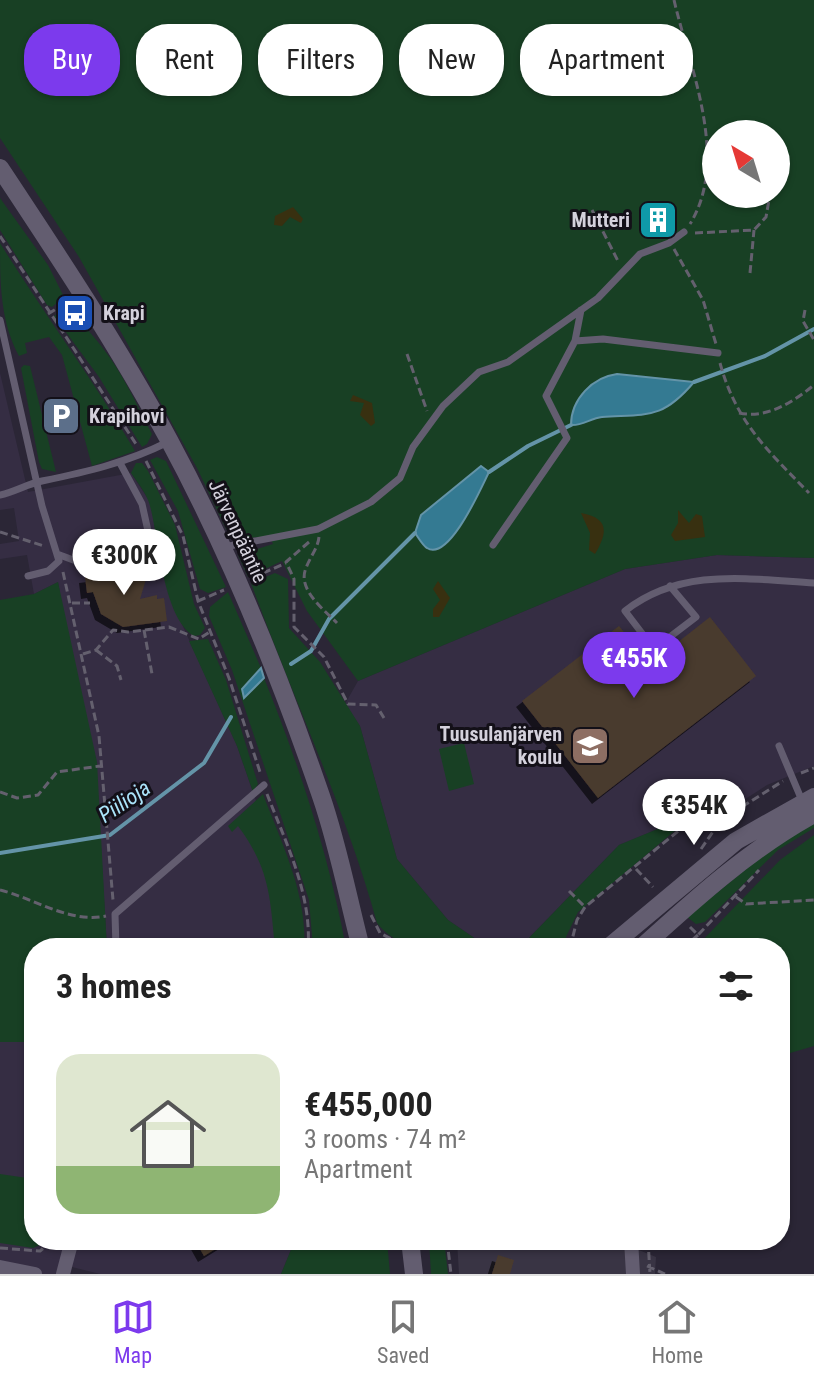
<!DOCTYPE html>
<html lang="en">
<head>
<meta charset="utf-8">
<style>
	:root { --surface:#fff; --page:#f6f6f6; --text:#222; --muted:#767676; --line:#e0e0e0; --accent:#7c3aed }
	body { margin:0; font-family:"Roboto Condensed",sans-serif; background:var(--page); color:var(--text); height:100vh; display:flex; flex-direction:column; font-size:30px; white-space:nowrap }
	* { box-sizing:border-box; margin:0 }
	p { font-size:26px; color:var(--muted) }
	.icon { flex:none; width:44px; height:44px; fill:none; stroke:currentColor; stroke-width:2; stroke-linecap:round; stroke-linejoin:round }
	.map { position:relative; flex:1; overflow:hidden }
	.side { position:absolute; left:24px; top:938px; width:766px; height:312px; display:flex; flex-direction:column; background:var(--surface); border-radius:32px; box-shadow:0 2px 6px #0004 }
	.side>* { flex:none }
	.top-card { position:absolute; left:24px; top:24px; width:766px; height:72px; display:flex; gap:16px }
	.needle { width:52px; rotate:322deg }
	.fabs { position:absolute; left:702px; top:120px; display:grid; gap:16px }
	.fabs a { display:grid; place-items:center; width:88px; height:88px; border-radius:50%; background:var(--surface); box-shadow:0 2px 6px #0004; font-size:40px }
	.price { position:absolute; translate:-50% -68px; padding:0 18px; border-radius:28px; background:#fff; color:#222; font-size:26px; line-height:52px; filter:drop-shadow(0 2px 4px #0008) }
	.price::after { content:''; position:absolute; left:50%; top:48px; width:24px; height:18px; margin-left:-12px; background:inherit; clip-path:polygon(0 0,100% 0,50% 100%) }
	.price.selected { background:var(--accent); color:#fff }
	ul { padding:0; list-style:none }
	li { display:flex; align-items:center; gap:24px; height:200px; padding:0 32px }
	li span { display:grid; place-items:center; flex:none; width:224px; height:160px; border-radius:24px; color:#555 }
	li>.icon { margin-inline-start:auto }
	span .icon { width:96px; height:96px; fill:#fffc; stroke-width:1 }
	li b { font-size:34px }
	h2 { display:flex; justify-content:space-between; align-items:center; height:96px; padding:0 32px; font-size:34px }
	.chip { padding:0 28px; border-radius:32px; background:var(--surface); box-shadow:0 2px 6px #0004; font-size:28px; line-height:72px }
	.chip.selected { background:var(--accent); color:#fff }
	.menu { display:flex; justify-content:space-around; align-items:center; height:112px; border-top:2px solid var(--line); background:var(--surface); font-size:22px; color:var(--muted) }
	.menu a { display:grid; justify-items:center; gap:4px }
	.menu .selected { color:var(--accent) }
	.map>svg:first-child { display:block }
	.built { fill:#352d43 }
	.industrial { fill:#393444 }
	.green { fill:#184024; fill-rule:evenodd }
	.sand { fill:#383010 }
	.water { fill:#347a92; stroke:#6494a8; stroke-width:2 }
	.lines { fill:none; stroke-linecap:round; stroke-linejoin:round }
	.stream { stroke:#6494a8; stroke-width:4 }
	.building { fill:#4a3a2d; filter:url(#shadow) }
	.path { stroke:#64606e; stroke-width:3; stroke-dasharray:8 4; stroke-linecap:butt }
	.lane { stroke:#635d70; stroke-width:7 }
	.street { stroke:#635d70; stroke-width:14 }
	.secondary { stroke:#635d70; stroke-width:18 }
	.labels { text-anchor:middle; stroke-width:6; stroke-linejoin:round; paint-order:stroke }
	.poi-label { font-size:20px; font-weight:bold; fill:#d4d1dc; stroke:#131018; text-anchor:end }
	.street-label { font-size:20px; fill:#d4d1dc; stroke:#131018 }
	.water-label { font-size:22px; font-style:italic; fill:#abe4fa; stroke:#131018 }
</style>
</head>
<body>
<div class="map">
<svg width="814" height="1274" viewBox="0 0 814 1274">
	<defs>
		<filter id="shadow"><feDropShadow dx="-6" dy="6" stdDeviation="0" flood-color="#0009"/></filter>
	</defs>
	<rect width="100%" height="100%" fill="#2b2636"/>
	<path class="built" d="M 0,373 L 28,492 L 131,473 L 150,502 L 171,600 L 237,746 L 295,913 L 295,948 L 107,948 L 101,848 L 58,582 L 34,594 L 27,555 L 0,559 L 0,544 L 19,541 L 14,508 L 0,510 Z
		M 717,555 L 814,558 L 814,766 L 767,785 L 736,805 L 708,803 L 707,809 L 619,845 L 528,939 L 489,948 L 448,920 L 397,859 L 360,726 L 345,704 L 358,681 L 625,569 Z
		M 0,1042 L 34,1042 L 34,1240 L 295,1240 L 281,1274 L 100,1274 L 72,1267 L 70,1274 L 0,1274 Z"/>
	<path class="industrial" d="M 457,1240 L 614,1240 L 656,1257 L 655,1274 L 459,1274 Z"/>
	<path class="green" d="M 0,0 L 814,0 L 814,558 L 717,555 L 625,569 L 358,681 L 307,611 L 282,561 L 248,577 L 238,555 L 273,544 L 270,537 L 233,538 L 226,529 L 197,468 L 79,257 L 0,138 ZM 716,134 L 776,134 L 776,194 L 716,194 Z
		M 0,198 L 48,265 L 64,297 L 52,307 L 47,305 L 0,230 Z
		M 0,243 C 44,314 93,379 135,451 L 92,466 L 62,355 L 49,337 L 25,343 L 27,353 L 19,356 C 0,321 0,282 0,243 Z
		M 69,306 C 75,318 91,332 102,347 C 122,372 137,405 152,434 L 147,444 L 142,447 L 99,377 L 54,316 Z
		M 24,365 L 30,366 L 56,472 L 42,469 L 39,462 L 21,368 Z
		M 157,457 L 166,461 L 226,587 L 208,593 L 200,589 L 178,511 L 150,460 Z
		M 136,463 L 142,463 L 148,471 L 175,525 L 194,604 L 205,628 L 200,635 L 194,636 C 163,618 159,539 150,506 C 147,494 138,483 131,473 Z
		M 275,573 L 288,579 L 289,628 L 320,662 L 360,726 L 397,859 L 448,920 L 489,948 C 451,948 403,957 377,923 C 345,807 292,696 251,583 Z
		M 58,582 L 97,762 L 107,948 L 34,948 L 34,1042 L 0,1042 L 0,600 L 34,594 Z
		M 228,592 L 261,668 L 242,689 L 253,689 L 264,678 C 299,765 329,855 346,948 L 313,948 L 309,900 L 232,670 L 209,616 L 210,607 Z
		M 208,639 L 226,680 L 258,784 L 253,792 L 237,746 L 189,641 Z
		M 464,743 L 474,784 L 449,791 L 439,749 Z
		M 263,794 C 281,842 308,895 304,948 L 275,948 C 270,897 270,869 238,826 L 232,832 L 228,826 Z
		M 730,802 L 736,805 L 715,816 L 707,809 L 707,803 Z
		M 696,813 L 578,912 L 566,937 L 566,948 L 497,948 L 528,939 L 619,845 Z
		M 814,822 L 814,828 L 778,850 L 705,922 L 696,924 L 687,917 L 776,845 Z
		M 814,835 L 814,1046 L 780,1056 L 780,948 L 695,948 L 780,860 Z
		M 0,1174 L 34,1179 L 34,1240 L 47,1242 L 33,1248 L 0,1243 Z
		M 295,1240 L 387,1240 L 390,1274 L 281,1274 Z
		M 429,1240 L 444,1240 L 448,1274 L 431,1274 Z"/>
	<path class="sand" d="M 89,28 L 94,30 L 95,43 L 84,56 L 80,54 Z
		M 184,40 L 190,59 L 177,69 L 167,66 L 170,55 L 179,53 L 174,46 Z
		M 293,207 L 303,219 L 301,223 L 290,217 L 282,226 L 274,225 L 275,216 Z
		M 353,395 L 372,403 L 375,423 L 371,426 L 360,415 L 364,403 L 350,401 Z
		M 678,510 L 689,523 L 696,514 L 702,516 L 705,537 L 675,541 L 671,535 L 678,523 Z
		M 581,513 C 609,518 608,532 595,554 L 589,550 L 590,533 Z
		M 438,581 L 450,598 L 439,617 L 433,617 L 433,609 L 440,600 L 433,589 Z"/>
	<path class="water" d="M 617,374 L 694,382 C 662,420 647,414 602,417 C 591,418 582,426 571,425 C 571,399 593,377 617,374 Z
		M 481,466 L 489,472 C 481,488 449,562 427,548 C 423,546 418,537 415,533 L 421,515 Z
		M 261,668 L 264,678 L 244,698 L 242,689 Z"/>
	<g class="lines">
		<path class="stream" d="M 694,382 L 765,356 L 814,329
			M 489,472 L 528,446 L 571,425
			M 291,664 L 311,651 L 329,619 L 415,533
			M 0,853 L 110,835 L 204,763 L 231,717"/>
	</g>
	<path class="building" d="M649 220a9 9 0 1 1 18 0a9 9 0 1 1-18 0Z
		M 121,564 L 122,571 L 143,575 L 146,579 L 140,599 L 157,595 L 157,599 L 164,598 L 167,621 L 123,627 L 101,614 L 93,592 L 87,593 L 85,577 L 93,576 L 94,568 Z
		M 710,617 L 756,676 L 598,798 L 522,701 L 619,626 L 650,664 Z
		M 195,1240 L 230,1240 L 204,1256 Z
		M 498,1255 L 514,1260 L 510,1274 L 492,1274 Z"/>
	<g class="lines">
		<path class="path" d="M 674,0 C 690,69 730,159 690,224
			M 776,157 L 780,136
			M 592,210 L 619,263
			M 695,233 L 754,230 L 766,217 L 770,194
			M 0,236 L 136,444
			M 674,249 L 703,300 L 716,344
			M 750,273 L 754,230
			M 805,310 L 803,321 L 814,340
			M 48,314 L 69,301
			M 407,354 L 427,411
			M 720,363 C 736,422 768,451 809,493
			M 739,413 C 767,419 793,402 814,385
			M 146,461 L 183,536 L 198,601 L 229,678 L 261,775
			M 0,532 L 44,546
			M 319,537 C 318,548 310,557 306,568 C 297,589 323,609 337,623
			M 309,542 L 286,562 L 294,579 L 294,627 L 324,657 L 348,704 L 376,705 L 384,718
			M 63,572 L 99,736 L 113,900
			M 252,578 L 286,563
			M 198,601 L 224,590
			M 72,603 L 90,603
			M 144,630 L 152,674
			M 96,650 L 117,666 L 121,680
			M 83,654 L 96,650 L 113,630 L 128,632 L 169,627 L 199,639 L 211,631
			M 801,773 L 814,768
			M 0,792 L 17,798 L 38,795 L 57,772 L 100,766
			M 267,794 C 286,843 312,895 308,948
			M 701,849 L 721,820 L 783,781
			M 636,869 L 653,887
			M 0,890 C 33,898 71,924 106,916
			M 569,891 L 585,907
			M 736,897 L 746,904 L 814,900
			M 371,915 L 380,933 L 408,948
			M 690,927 L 698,935 L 759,870
			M 570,948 L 577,920 L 585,907 L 682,828 L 709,816 L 721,820 L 728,829
			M 683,948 L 698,935
			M 447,1240 L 451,1274
			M 648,1240 L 650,1274
			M 0,1248 L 40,1251 L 53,1240
			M 647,1266 L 665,1274"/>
		<path class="lane" d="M 0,320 L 42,506 L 59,561 L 48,571 L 28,576
			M 575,341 L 603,339 L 718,353
			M 0,495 C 15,492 27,484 42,481 C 86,472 126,463 168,442
			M 493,545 L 567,438 L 546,396 L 575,341 L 581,310
			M 224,547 L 318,529 L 371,502 L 400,478 L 413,447 L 443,406 L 479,372 L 508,362 L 598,298 L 640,254 L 669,243 L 684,232
			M 57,554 L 76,561 L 152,549 L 142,504 L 120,463
			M 670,586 L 696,617 L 654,649 L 625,611 C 681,567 748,579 814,583
			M 779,746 L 803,803
			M 116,948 L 115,914 L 264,785"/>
		<path class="street" d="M 631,1240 L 633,1274
			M 0,1267 L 35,1274
			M 63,1274 L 72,1240"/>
		<path class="secondary" d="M 0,168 C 59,257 118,346 169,440 C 230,553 279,674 321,796 C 338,845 348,898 361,948
			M 608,948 L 736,841 L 814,797
			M 641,948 C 695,899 750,849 814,814
			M 410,1240 L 414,1274"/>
	</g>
	<defs>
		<symbol id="building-square" viewBox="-11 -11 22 22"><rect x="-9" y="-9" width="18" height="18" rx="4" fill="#0f9aa8" stroke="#131018"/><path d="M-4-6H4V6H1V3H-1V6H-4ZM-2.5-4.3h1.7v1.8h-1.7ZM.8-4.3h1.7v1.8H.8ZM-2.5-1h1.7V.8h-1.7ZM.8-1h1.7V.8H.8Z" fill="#fff"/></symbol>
		<symbol id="bus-square" viewBox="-11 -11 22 22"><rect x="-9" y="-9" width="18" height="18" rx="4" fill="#1a4fb4" stroke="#131018"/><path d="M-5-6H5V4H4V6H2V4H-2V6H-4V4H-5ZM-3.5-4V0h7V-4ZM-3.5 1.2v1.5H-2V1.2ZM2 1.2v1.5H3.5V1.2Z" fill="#fff"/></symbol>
		<symbol id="parking-square" viewBox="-11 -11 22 22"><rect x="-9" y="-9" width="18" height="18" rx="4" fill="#5c6f8a" stroke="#131018"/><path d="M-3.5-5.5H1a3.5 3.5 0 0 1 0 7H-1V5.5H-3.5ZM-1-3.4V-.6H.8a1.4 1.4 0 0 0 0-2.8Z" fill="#fff"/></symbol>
		<symbol id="school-square" viewBox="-11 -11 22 22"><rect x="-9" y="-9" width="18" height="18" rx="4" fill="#8d6e63" stroke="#131018"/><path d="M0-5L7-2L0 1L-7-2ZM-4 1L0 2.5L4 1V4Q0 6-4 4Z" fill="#fff"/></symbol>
	</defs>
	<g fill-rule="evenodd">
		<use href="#building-square" x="636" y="198" width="44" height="44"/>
		<use href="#bus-square" x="53" y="291" width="44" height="44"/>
		<use href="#parking-square" x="39" y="394" width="44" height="44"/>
		<use href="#school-square" x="568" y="724" width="44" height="44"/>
	</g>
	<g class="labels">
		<g class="poi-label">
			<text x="630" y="227">Mutteri</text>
			<text x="103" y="320" text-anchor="start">Krapi</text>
			<text x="89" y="423" text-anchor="start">Krapihovi</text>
			<text x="562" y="741">Tuusulanjärven<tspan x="562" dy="23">koulu</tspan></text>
		</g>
		<g class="street-label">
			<text transform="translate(238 531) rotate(65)" y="7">Järvenpääntie</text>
		</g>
		<g class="water-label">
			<text transform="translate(124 801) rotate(-34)" y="8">Piilioja</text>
		</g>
	</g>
</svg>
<div class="fabs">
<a><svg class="needle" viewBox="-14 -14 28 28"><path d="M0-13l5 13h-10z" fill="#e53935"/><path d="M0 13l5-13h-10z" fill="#767676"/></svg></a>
</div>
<b class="price" style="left:124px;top:597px">€300K</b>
<b class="price selected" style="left:634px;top:700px">€455K</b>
<b class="price" style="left:694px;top:847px">€354K</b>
<div class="top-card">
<a class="chip selected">Buy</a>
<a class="chip">Rent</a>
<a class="chip">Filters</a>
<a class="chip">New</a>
<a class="chip">Apartment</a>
</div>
<section class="side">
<h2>3 homes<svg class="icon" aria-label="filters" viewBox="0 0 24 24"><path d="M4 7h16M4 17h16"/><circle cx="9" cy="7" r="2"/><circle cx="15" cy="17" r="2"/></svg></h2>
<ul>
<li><span style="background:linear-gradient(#dfe7d0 70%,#8fb573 0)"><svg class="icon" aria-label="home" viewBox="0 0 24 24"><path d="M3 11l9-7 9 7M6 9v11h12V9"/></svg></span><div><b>€455,000</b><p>3 rooms · 74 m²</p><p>Apartment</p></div></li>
</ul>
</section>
</div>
<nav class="menu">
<a class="selected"><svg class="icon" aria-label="map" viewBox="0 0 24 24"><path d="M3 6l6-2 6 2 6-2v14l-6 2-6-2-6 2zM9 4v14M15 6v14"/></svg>Map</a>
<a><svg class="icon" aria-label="saved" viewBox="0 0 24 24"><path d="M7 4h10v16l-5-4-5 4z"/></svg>Saved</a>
<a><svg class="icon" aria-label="home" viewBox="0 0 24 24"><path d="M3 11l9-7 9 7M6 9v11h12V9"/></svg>Home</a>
</nav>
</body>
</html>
